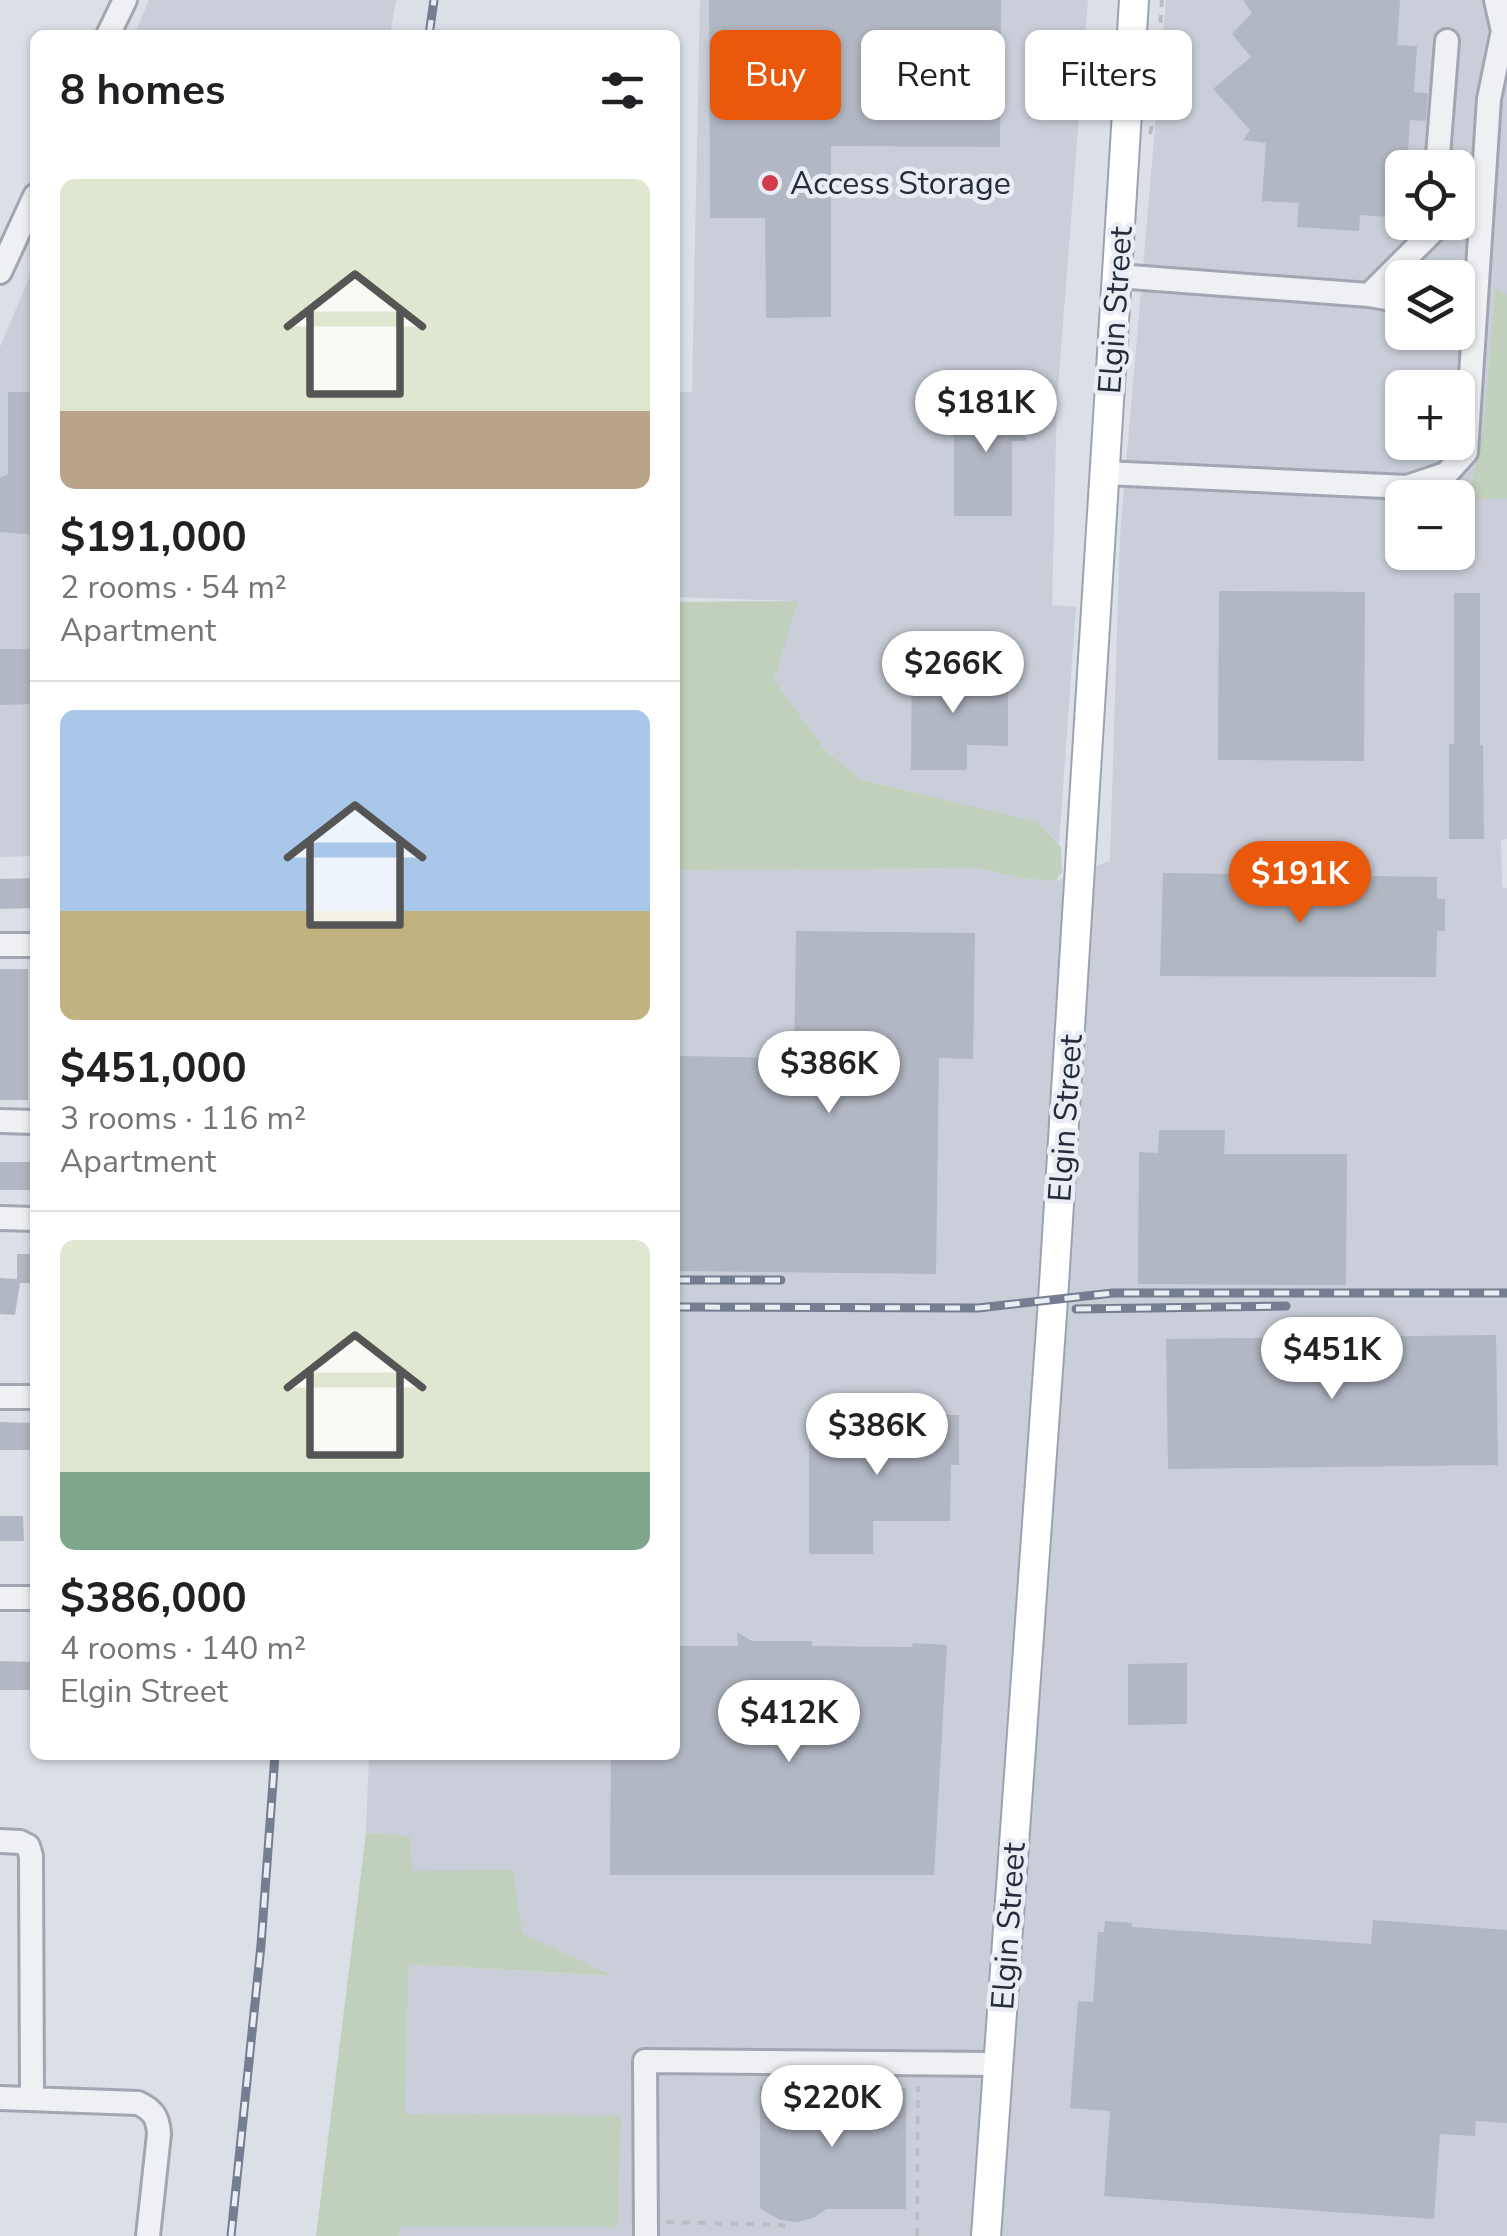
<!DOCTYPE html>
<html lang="en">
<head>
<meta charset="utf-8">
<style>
	:root { --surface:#fff; --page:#f2f2f2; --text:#202124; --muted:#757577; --line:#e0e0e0; --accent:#ea580c }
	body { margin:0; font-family:"Nunito Sans",sans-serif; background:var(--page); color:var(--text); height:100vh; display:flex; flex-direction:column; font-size:38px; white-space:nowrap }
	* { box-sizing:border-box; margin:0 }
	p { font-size:32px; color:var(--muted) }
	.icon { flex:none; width:55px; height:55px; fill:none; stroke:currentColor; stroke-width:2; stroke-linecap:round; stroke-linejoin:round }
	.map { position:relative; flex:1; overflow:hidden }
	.drawer { position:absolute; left:30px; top:30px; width:650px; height:1730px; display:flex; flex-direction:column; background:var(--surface); border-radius:15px; box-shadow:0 2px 8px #0004 }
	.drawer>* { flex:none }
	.banner { position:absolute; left:710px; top:30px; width:645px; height:90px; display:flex; gap:20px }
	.tools { position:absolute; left:1385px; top:150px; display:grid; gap:20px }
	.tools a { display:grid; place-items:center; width:90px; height:90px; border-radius:15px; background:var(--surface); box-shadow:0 2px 8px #0004; font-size:50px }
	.price { position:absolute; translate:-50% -85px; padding:0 22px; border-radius:35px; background:#fff; color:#222; font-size:32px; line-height:65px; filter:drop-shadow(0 2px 5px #0008) }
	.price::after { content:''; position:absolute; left:50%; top:60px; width:30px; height:22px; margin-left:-15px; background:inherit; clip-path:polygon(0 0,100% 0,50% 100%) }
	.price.current { background:var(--accent); color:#fff }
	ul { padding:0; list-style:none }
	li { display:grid; align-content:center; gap:20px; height:530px; padding:0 30px }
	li+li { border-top:2px solid var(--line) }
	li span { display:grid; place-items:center; height:310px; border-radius:15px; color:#555 }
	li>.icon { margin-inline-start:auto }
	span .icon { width:180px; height:180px; fill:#fffc; stroke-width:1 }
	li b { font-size:42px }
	h2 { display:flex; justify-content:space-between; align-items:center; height:120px; padding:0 30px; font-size:42px }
	.pill { padding:0 35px; border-radius:15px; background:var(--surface); box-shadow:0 2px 8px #0004; font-size:35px; line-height:90px }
	.pill.current { background:var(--accent); color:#fff }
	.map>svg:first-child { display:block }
	.built { fill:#c9ced8; fill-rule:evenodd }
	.green { fill:#c0d0bc }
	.building { fill:#b2b8c3 }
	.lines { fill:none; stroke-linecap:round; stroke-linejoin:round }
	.minor-casing { stroke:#a1a6b0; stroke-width:28 }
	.major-casing { stroke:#9aa3b2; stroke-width:32 }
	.path { stroke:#babdc4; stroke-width:4; stroke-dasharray:8 8; stroke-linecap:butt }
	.minor { stroke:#eef0f4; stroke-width:22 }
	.major { stroke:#fff; stroke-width:28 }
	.rail-casing { stroke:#747e90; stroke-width:9 }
	.rail { stroke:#eaeef4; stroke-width:5; stroke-dasharray:15; stroke-linecap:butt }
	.poi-dot { fill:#d03b4d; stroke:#eaeef4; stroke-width:4 }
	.labels { text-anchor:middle; stroke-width:9; stroke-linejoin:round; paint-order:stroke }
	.poi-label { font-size:32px; fill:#252d3c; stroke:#eaeef4; text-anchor:start }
	.street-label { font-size:32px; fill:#252d3c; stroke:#eaeef4 }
</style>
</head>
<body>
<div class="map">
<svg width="1507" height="2236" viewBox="0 0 1507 2236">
	<rect width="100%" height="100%" fill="#dbdfe6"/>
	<path class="built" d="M 149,0 L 396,0 L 390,35 L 134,35 Z
		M 700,0 L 1088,0 L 1057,400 L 1052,605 L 1076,607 L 1059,844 L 1038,822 L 862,780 L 827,752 L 774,680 L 797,601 L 675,597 L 677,392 L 692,392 Z
		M 1166,0 L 1507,0 L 1507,839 L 1501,840 L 1502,887 L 1507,888 L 1507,2236 L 399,2236 L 399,2227 L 621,2117 L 405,2114 L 409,1964 L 608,1976 L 522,1933 L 411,1871 L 410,1836 L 366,1833 L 369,1755 L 675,1755 L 675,870 L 978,868 L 1027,879 L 1056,881 L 1110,861 L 1120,535 ZM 1402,168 L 1458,168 L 1458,222 L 1402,222 ZM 1402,278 L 1458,278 L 1458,332 L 1402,332 ZM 1402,388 L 1458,388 L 1458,442 L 1402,442 ZM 1402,498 L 1458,498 L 1458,552 L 1402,552 Z
		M 35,264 L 35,856 L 0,857 L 0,347 Z"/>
	<path class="green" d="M 1495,288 L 1507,295 L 1507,499 L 1468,499 L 1484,428 Z
		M 798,601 L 774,680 L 827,752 L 862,780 L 1038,822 L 1061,847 L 1062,872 L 1056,881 L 1027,879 L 978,868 L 675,870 L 675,602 Z
		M 366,1833 L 410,1836 L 412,1871 L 513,1870 L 522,1933 L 612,1976 L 409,1964 L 405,2114 L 621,2116 L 617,2227 L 400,2227 L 399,2236 L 316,2236 Z"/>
	<path class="building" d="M 709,0 L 1001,0 L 1000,147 L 831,146 L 831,317 L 766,318 L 765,218 L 710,218 Z
		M 1243,0 L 1400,0 L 1397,45 L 1417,46 L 1414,92 L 1428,93 L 1426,121 L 1410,120 L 1407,168 L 1402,168 L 1402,218 L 1360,215 L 1359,231 L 1297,227 L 1299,203 L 1262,201 L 1266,143 L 1243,140 L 1250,130 L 1213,89 L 1251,57 L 1232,34 L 1252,13 Z
		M 8,392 L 35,392 L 35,535 L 0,532 L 0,478 L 8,474 Z
		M 954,400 L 1026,400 L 1026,441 L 1012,441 L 1012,516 L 954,516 Z
		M 1219,591 L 1365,592 L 1364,761 L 1218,760 Z
		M 1454,593 L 1480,593 L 1480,745 L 1483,745 L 1484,839 L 1449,839 L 1449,744 L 1454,744 Z
		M 0,649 L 35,649 L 35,704 L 0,705 Z
		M 912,661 L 969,661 L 969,687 L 1008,688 L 1008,746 L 967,745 L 967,770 L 911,770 Z
		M 1163,873 L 1437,877 L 1437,899 L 1445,899 L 1445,931 L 1437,931 L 1436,977 L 1160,976 Z
		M 35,878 L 35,908 L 0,909 L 0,879 Z
		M 796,931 L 975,933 L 973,1059 L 939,1058 L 936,1274 L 675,1271 L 675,1056 L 794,1058 Z
		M 0,969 L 28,969 L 28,1100 L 0,1100 Z
		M 1159,1130 L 1225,1130 L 1224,1154 L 1347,1154 L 1346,1285 L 1138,1284 L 1139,1152 L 1158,1153 Z
		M 0,1162 L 35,1162 L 35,1190 L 0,1190 Z
		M 17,1254 L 35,1254 L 35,1283 L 20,1283 L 15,1315 L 0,1314 L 0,1278 L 17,1279 Z
		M 1496,1335 L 1498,1465 L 1168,1469 L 1166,1339 Z
		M 931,1415 L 959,1415 L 959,1465 L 951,1465 L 950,1521 L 873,1521 L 873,1554 L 809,1554 L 809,1419 L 931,1420 Z
		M 0,1422 L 35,1423 L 35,1450 L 0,1450 Z
		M 0,1516 L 23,1516 L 24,1541 L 0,1541 Z
		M 737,1632 L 752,1641 L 812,1641 L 812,1646 L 912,1647 L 913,1643 L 947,1645 L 934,1875 L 610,1875 L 611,1755 L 675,1755 L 675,1646 L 738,1646 Z
		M 0,1661 L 35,1662 L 35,1690 L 0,1690 Z
		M 1187,1663 L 1187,1724 L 1128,1725 L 1128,1664 Z
		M 1373,1920 L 1507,1930 L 1507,2123 L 1476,2121 L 1475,2136 L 1440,2134 L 1434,2219 L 1104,2196 L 1110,2111 L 1070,2108 L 1078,2001 L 1093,2002 L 1098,1932 L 1104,1932 L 1105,1921 L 1132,1923 L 1132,1927 L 1371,1944 Z
		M 760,2086 L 906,2088 L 906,2209 L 827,2209 L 813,2218 L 797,2222 L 781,2220 L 767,2213 L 760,2208 Z"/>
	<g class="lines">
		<defs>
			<path id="minor" d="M 108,35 L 125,0
				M 1437,168 L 1447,41
				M 0,272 L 35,196
				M 1117,276 L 1369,295 L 1402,301
				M 1369,295 L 1432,232 L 1432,222
				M 1105,473 L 1407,487 L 1446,474 L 1466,452 L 1489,99 L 1503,31 L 1496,0
				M 0,945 L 35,945
				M 0,1121 L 35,1122
				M 0,1218 L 35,1219
				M 0,1397 L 35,1397
				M 0,1598 L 35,1598
				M 0,1841 L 20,1842 L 28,1846 L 31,1856 L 32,2098
				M 0,2098 L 138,2103 C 153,2110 158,2117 159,2134 L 148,2236
				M 646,2236 L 645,2061 L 998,2064"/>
			<path id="major" d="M 986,2236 L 1053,1300 L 1134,0"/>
		</defs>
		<use href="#minor" class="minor-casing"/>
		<use href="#major" class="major-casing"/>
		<path class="path" d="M 1150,134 C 1162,89 1158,46 1162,0
			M 666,2222 L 783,2225 L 783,2236
			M 917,2236 L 918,2086"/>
		<use href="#minor" class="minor"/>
		<use href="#major" class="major"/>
		<defs>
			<path id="rail" d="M 429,35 L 434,0
				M 675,1280 L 781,1280
				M 675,1307 L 978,1308 L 1113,1293 L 1507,1293
				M 1076,1309 L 1286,1306
				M 231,2236 L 261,1945 L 275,1755"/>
		</defs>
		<use href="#rail" class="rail-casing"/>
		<use href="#rail" class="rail"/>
	</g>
	<circle class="poi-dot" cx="770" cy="183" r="10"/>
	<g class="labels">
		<g class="poi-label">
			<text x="790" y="194">Access Storage</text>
		</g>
		<g class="street-label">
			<text transform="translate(1115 310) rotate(-86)" y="11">Elgin Street</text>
			<text transform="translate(1065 1118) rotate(-86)" y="11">Elgin Street</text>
			<text transform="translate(1008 1926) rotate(-86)" y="11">Elgin Street</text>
		</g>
	</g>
</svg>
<div class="tools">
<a><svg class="icon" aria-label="locate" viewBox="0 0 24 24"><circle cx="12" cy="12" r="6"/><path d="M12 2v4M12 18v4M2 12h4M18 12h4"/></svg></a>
<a><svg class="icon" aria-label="layers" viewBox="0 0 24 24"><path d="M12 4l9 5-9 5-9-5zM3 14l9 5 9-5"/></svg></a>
<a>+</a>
<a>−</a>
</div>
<b class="price" style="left:986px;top:455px">$181K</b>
<b class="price" style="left:953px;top:716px">$266K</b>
<b class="price current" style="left:1300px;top:926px">$191K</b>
<b class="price" style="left:829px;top:1116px">$386K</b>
<b class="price" style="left:1332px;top:1402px">$451K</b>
<b class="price" style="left:877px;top:1478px">$386K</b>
<b class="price" style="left:789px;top:1765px">$412K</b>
<b class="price" style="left:832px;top:2150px">$220K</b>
<div class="banner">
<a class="pill current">Buy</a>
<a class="pill">Rent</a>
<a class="pill">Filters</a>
</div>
<section class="drawer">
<h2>8 homes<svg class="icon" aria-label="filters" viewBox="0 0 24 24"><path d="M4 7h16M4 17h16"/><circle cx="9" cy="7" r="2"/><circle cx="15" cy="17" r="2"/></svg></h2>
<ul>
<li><span style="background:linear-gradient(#dfe7d0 75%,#b9a48a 0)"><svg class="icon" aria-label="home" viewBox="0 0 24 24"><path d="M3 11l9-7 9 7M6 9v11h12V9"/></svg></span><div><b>$191,000</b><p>2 rooms · 54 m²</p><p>Apartment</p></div></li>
<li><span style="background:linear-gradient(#a9c7e8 65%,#c2b280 0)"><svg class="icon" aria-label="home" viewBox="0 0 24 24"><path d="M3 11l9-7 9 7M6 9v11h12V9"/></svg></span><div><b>$451,000</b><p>3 rooms · 116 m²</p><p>Apartment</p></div></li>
<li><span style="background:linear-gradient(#dfe7d0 75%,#7fa58c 0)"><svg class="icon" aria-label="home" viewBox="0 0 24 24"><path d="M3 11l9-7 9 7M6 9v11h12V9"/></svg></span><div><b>$386,000</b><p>4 rooms · 140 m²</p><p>Elgin Street</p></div></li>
</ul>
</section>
</div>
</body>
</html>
